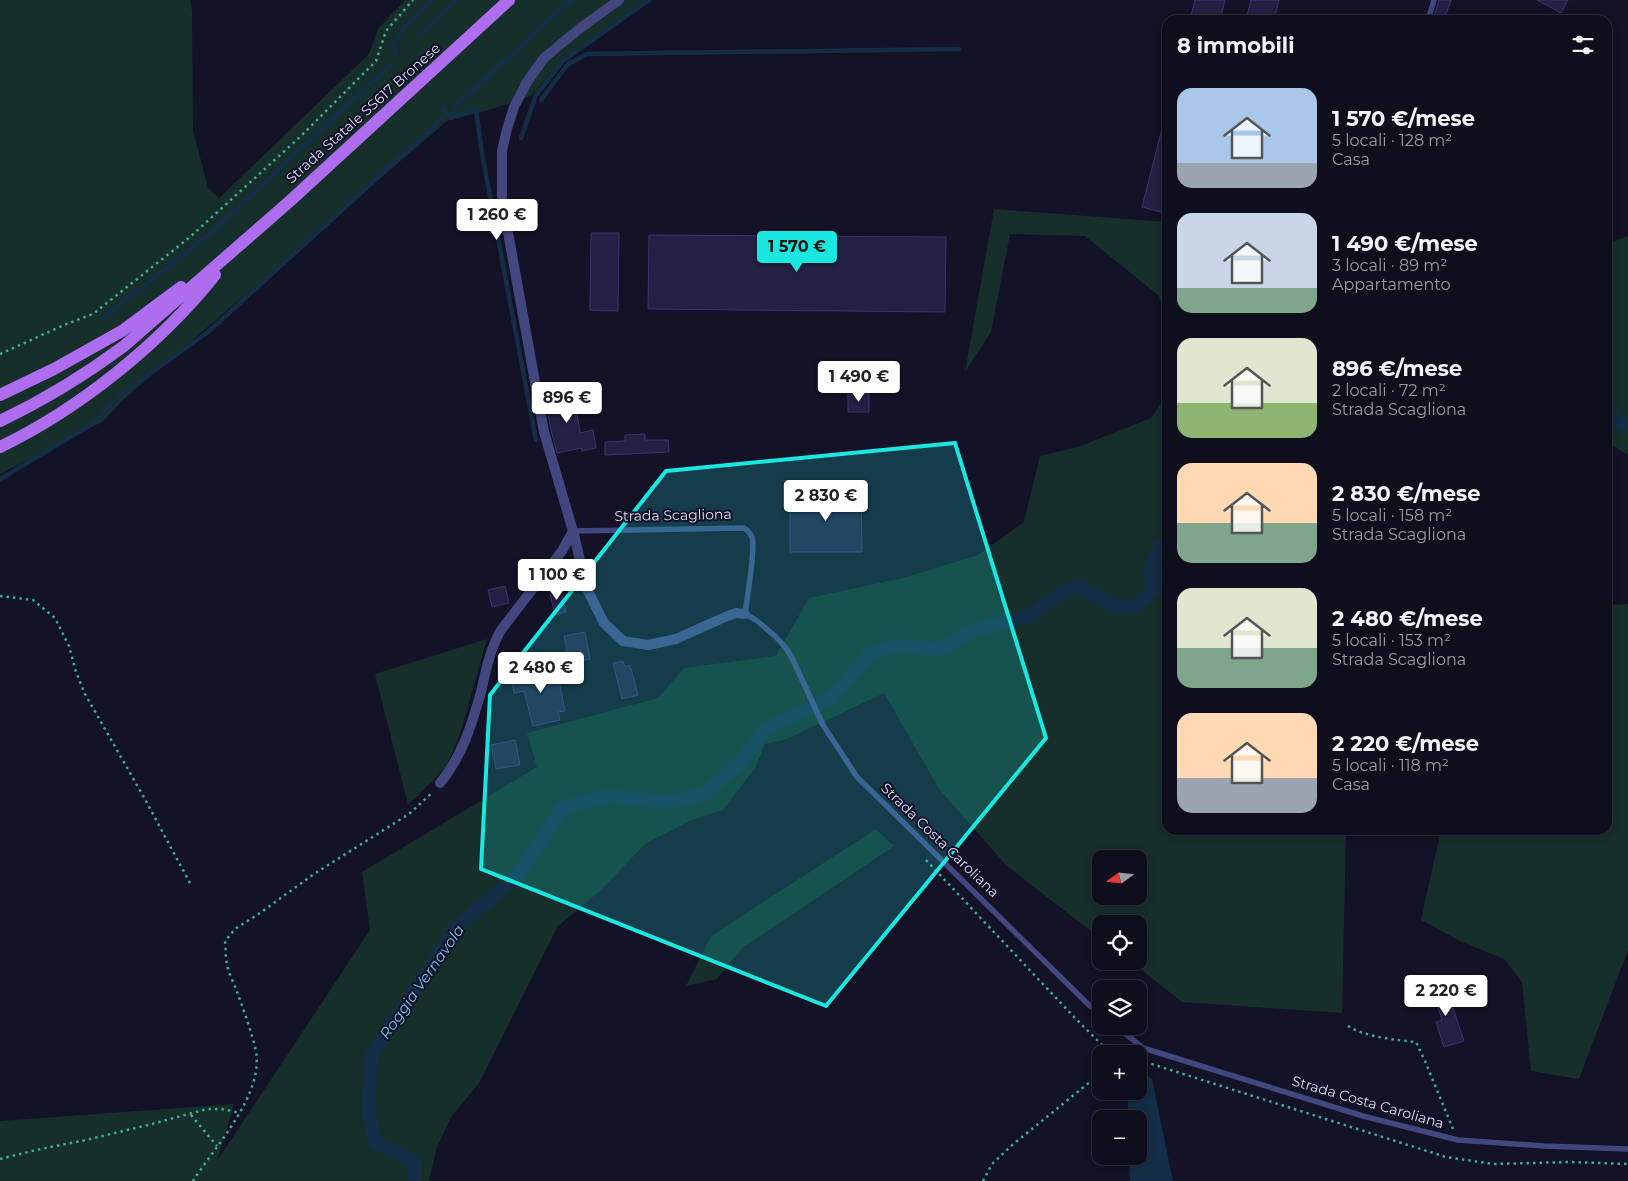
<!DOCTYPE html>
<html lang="it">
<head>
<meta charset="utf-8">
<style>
	:root { --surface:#0e0e1c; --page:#171725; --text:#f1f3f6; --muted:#9b9ca3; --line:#2e2e3b; --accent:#1be7e1 }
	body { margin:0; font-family:Montserrat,sans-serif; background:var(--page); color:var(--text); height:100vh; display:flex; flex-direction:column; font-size:19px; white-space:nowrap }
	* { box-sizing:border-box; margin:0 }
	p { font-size:16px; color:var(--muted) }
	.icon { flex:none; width:28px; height:28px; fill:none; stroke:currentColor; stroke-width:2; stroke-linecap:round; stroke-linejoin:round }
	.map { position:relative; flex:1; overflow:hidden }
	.drawer { position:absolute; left:1162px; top:15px; width:450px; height:820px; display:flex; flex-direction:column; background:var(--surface); border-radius:15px; box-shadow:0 2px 12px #0003,0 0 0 1px var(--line) }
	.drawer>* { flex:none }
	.needle { width:32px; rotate:255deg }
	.fabs { position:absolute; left:1092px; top:850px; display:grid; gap:10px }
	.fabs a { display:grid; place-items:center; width:55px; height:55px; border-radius:10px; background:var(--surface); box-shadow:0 2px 12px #0003,0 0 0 1px var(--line); font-size:25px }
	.price { position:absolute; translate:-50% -42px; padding:0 11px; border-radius:5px; background:#fff; color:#222; font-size:16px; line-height:32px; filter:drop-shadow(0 1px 2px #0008) }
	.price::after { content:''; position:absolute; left:50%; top:30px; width:15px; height:11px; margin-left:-8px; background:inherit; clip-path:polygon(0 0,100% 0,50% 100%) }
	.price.on { background:var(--accent); color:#111 }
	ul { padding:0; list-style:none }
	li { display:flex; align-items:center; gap:15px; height:125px; padding:0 15px }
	li span { display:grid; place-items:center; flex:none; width:140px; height:100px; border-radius:15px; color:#555 }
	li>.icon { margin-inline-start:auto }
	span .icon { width:60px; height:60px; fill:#fffc; stroke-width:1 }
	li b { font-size:21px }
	h2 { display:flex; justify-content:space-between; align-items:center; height:60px; padding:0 15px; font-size:21px }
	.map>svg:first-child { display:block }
	.green { fill:#162f2b; fill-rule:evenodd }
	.water { fill:#142e47 }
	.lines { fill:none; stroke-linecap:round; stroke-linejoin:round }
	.stream { stroke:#142e47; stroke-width:4.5 }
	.canal { stroke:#142e47; stroke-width:14 }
	.building { fill:#232044; stroke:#39356e }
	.path { stroke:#3dad98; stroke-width:2.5; stroke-dasharray:2.5 4; stroke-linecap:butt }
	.lane { stroke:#42477f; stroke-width:5.5 }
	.street { stroke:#42477f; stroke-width:10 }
	.primary { stroke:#ae6def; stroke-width:12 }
	.marked { fill:#1be7e1; fill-opacity:0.2; stroke:#1be7e1; stroke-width:4; stroke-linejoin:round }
	.labels { text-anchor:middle; stroke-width:4; stroke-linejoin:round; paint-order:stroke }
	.street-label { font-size:14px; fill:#dbdbfb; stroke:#131226 }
	.water-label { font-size:15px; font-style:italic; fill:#74c6f0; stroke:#131226 }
</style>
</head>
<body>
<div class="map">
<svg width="1628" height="1181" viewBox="0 0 1628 1181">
	<rect width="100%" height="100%" fill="#131226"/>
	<path class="green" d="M 0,0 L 190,0 L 192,11 L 193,130 L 208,188 L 219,198 L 369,54 L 378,29 L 405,0 L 648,0 L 563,59 L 531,96 L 492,109 L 447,121 L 124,399 L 102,422 L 0,474 Z
		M 994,209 L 1167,222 L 1167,327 L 1159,296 L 1085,236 L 1010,234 L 991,332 L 965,372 Z
		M 1628,236 L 1628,455 L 1608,443 L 1608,243 Z
		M 1167,395 L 1168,830 L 1346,830 L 1342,1013 L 1182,1002 L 1130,961 L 1139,961 L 1139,924 L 1101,924 L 1101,939 L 1007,866 L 939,789 L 884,693 L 787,739 L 765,744 L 755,768 L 723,810 L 689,821 L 645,844 L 601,890 L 558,926 L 479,1083 L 451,1117 L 436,1150 L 429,1181 L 0,1181 L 0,1121 L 234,1104 L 217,1161 L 370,930 L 362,872 L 537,767 L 527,733 L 658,698 L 684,668 L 776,656 L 809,598 L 903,578 L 978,555 L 1024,522 L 1040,456 L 1078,447 L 1151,418 ZM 1101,859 L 1139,859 L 1139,896 L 1101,896 Z
		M 1628,604 L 1628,950 L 1579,1079 L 1531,1071 L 1522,982 L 1504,959 L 1460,941 L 1421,920 L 1441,830 L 1608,830 L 1608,605 Z
		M 487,639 L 460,734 L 447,766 L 408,805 L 375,674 Z
		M 876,829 L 894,846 L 742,948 L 717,979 L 686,986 L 711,936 Z"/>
	<path class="water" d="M 1139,1070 L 1152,1079 L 1173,1181 L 1130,1181 L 1129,1156 L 1139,1156 L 1139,1119 L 1127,1119 L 1129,1091 L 1139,1091 Z"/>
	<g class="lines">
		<path class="stream" d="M 419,35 L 457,0
			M 396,55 L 393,45 L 405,27 L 431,0
			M 541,100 L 568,64 L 587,54 L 959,49
			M 443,108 L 452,118 L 476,109 L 482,153 L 536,440
			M 453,108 L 571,0
			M 521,138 L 536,95 L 563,61 L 649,0
			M 103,318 L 213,231 L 390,65
			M 0,479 L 92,424 L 120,395 L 208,332 L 442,119"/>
		<path class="canal" d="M 1608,416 L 1628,427
			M 1154,588 L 1160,571 L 1168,569
			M 415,1181 L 415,1163 L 394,1151 L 376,1144 L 368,1111 L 371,1056 L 457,927 L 517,876 L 563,808 L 607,796 L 669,802 L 703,795 L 740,763 L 765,729 L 831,698 L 871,653 L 896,646 L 940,649 L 974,630 L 1029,616 L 1060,594 L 1077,586 L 1117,607 L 1136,606 L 1153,591 L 1150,569 L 1160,547 L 1168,543"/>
	</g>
	<path class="building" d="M 1195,0 L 1225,0 L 1220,20 L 1190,20 Z
		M 1251,0 L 1279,0 L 1274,20 L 1246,20 Z
		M 1439,0 L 1451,0 L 1444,20 L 1433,20 Z
		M 1537,0 L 1568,0 L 1561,13 Z
		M 1164,121 L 1168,121 L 1168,214 L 1142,207 Z
		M 591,233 L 619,233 L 618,311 L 590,310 Z
		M 649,235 L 946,237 L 945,312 L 648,309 Z
		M 574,391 L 580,433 L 593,430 L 596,448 L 582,451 L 581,448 L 557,453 L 551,430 L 545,397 Z
		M 848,394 L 869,394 L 869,412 L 848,412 Z
		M 645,434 L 645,440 L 668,440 L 669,452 L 605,455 L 605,442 L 625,441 L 625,435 Z
		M 861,492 L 862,552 L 790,552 L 790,493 Z
		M 505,586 L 509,603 L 492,607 L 488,590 Z
		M 560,587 L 566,612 L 555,615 L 549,589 Z
		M 585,632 L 590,659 L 569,662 L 564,636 Z
		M 623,661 L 625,667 L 630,665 L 638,695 L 622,699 L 613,663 Z
		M 556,666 L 565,711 L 558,712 L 560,720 L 533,726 L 524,691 L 514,693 L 511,676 Z
		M 515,740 L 520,765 L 496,769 L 491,745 Z
		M 1442,980 L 1443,998 L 1449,996 L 1464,1041 L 1444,1047 L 1436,1022 L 1442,1020 L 1433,992 L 1432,992 L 1430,982 Z"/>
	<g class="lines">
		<path class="path" d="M 0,354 L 64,325 L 93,314 L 190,237 L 301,136 L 376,61 L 386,31 L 413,0
			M 0,596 L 33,600 L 55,618 L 69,646 L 76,672 L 85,694 L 146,801 L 191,885
			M 926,860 L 1074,1017 L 1111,1054
			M 1348,1026 C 1365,1037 1396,1040 1416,1042 L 1425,1061 L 1453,1129
			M 1139,1060 L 1446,1157 L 1493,1164 L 1570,1162 L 1628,1164
			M 191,1115 L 217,1146
			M 0,1159 L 36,1150 L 86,1140 L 148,1125 L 207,1109 L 222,1109 L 240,1113
			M 193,1181 C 215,1146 267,1092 255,1047 C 250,1027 243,1008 236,989 C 233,981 228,972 227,964 C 225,957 226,949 225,941 L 235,929 L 260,913 L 314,874 L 409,814 L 433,792
			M 983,1181 L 992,1164 L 1011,1146 L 1101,1073"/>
		<path class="lane" d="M 1428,20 L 1434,0
			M 573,531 L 744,528 C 747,530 750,533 752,537 C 756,547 747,599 745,614 L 756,620 L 775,636 L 786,648 L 793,660 L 823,725 L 857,777 L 1089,1005 L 1101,1015
			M 1116,1026 L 1143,1048 L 1363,1116 L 1458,1140 L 1544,1146 L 1628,1149"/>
		<path class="street" d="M 619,0 L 579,29 L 544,58 L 527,82 L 514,107 L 507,129 L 502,151 L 502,199 L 544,432 L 573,531 L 587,589 L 604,623 L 623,641 L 648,645 L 676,639 L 725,617 L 736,613 L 745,614
			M 440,783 C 462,757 472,724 481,692 C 486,670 490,649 501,630 L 562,551 L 573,531"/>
		<path class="primary" d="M 0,395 L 54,369 L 122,331 L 181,287
			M 0,421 C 44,400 85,375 124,346 L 290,201 L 509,0
			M 0,447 C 79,409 160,344 215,275"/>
	</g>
	<path class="marked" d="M 955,443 L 1046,738 L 826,1006 L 481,869 L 490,695 L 666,471 Z"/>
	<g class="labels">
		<g class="street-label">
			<text transform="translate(363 113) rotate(-42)" y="5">Strada Statale SS617 Bronese</text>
			<text transform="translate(673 515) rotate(-1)" y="5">Strada Scagliona</text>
			<text transform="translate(940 840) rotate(44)" y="5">Strada Costa Caroliana</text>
			<text transform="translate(1368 1102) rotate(16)" y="5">Strada Costa Caroliana</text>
		</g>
		<g class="water-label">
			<text transform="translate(422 982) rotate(-55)" y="5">Roggia Vernavola</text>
		</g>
	</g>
</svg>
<div class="fabs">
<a><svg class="needle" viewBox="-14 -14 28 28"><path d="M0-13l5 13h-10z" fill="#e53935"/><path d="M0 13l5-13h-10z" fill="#9b9ca3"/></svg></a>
<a><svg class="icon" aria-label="locate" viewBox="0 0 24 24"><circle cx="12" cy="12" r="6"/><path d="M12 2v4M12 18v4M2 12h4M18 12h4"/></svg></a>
<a><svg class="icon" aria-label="layers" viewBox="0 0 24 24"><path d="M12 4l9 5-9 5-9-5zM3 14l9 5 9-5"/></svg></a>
<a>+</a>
<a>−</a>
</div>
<b class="price" style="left:497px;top:241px">1 260 €</b>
<b class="price on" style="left:797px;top:273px">1 570 €</b>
<b class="price" style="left:859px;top:403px">1 490 €</b>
<b class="price" style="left:567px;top:424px">896 €</b>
<b class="price" style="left:826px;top:522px">2 830 €</b>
<b class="price" style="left:557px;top:601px">1 100 €</b>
<b class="price" style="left:541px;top:694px">2 480 €</b>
<b class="price" style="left:1446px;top:1017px">2 220 €</b>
<section class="drawer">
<h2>8 immobili<svg class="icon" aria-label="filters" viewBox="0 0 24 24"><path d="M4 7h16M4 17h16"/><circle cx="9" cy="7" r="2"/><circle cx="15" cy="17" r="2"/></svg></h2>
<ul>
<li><span style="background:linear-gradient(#a9c7e8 75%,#9aa5b1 0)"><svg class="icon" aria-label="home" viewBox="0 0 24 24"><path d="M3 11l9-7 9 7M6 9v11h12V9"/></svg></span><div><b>1 570 €/mese</b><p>5 locali · 128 m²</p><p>Casa</p></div></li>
<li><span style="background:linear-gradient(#c9d6e8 75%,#7fa58c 0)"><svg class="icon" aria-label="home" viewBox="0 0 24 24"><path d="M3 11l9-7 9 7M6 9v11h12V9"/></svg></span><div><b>1 490 €/mese</b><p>3 locali · 89 m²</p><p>Appartamento</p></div></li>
<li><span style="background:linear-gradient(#dfe7d0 65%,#8fb573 0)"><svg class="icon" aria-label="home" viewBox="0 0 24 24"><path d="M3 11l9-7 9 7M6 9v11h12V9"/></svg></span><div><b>896 €/mese</b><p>2 locali · 72 m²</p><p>Strada Scagliona</p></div></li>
<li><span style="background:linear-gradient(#ffd9b3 60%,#7fa58c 0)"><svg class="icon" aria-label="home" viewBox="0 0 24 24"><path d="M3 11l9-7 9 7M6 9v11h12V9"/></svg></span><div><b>2 830 €/mese</b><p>5 locali · 158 m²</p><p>Strada Scagliona</p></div></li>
<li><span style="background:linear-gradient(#dfe7d0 60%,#7fa58c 0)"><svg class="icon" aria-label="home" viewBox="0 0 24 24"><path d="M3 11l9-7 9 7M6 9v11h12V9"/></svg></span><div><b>2 480 €/mese</b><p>5 locali · 153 m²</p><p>Strada Scagliona</p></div></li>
<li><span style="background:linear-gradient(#ffd9b3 65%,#9aa5b1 0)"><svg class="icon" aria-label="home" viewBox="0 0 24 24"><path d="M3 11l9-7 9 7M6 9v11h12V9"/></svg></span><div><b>2 220 €/mese</b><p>5 locali · 118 m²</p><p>Casa</p></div></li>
</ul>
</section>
</div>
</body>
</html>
